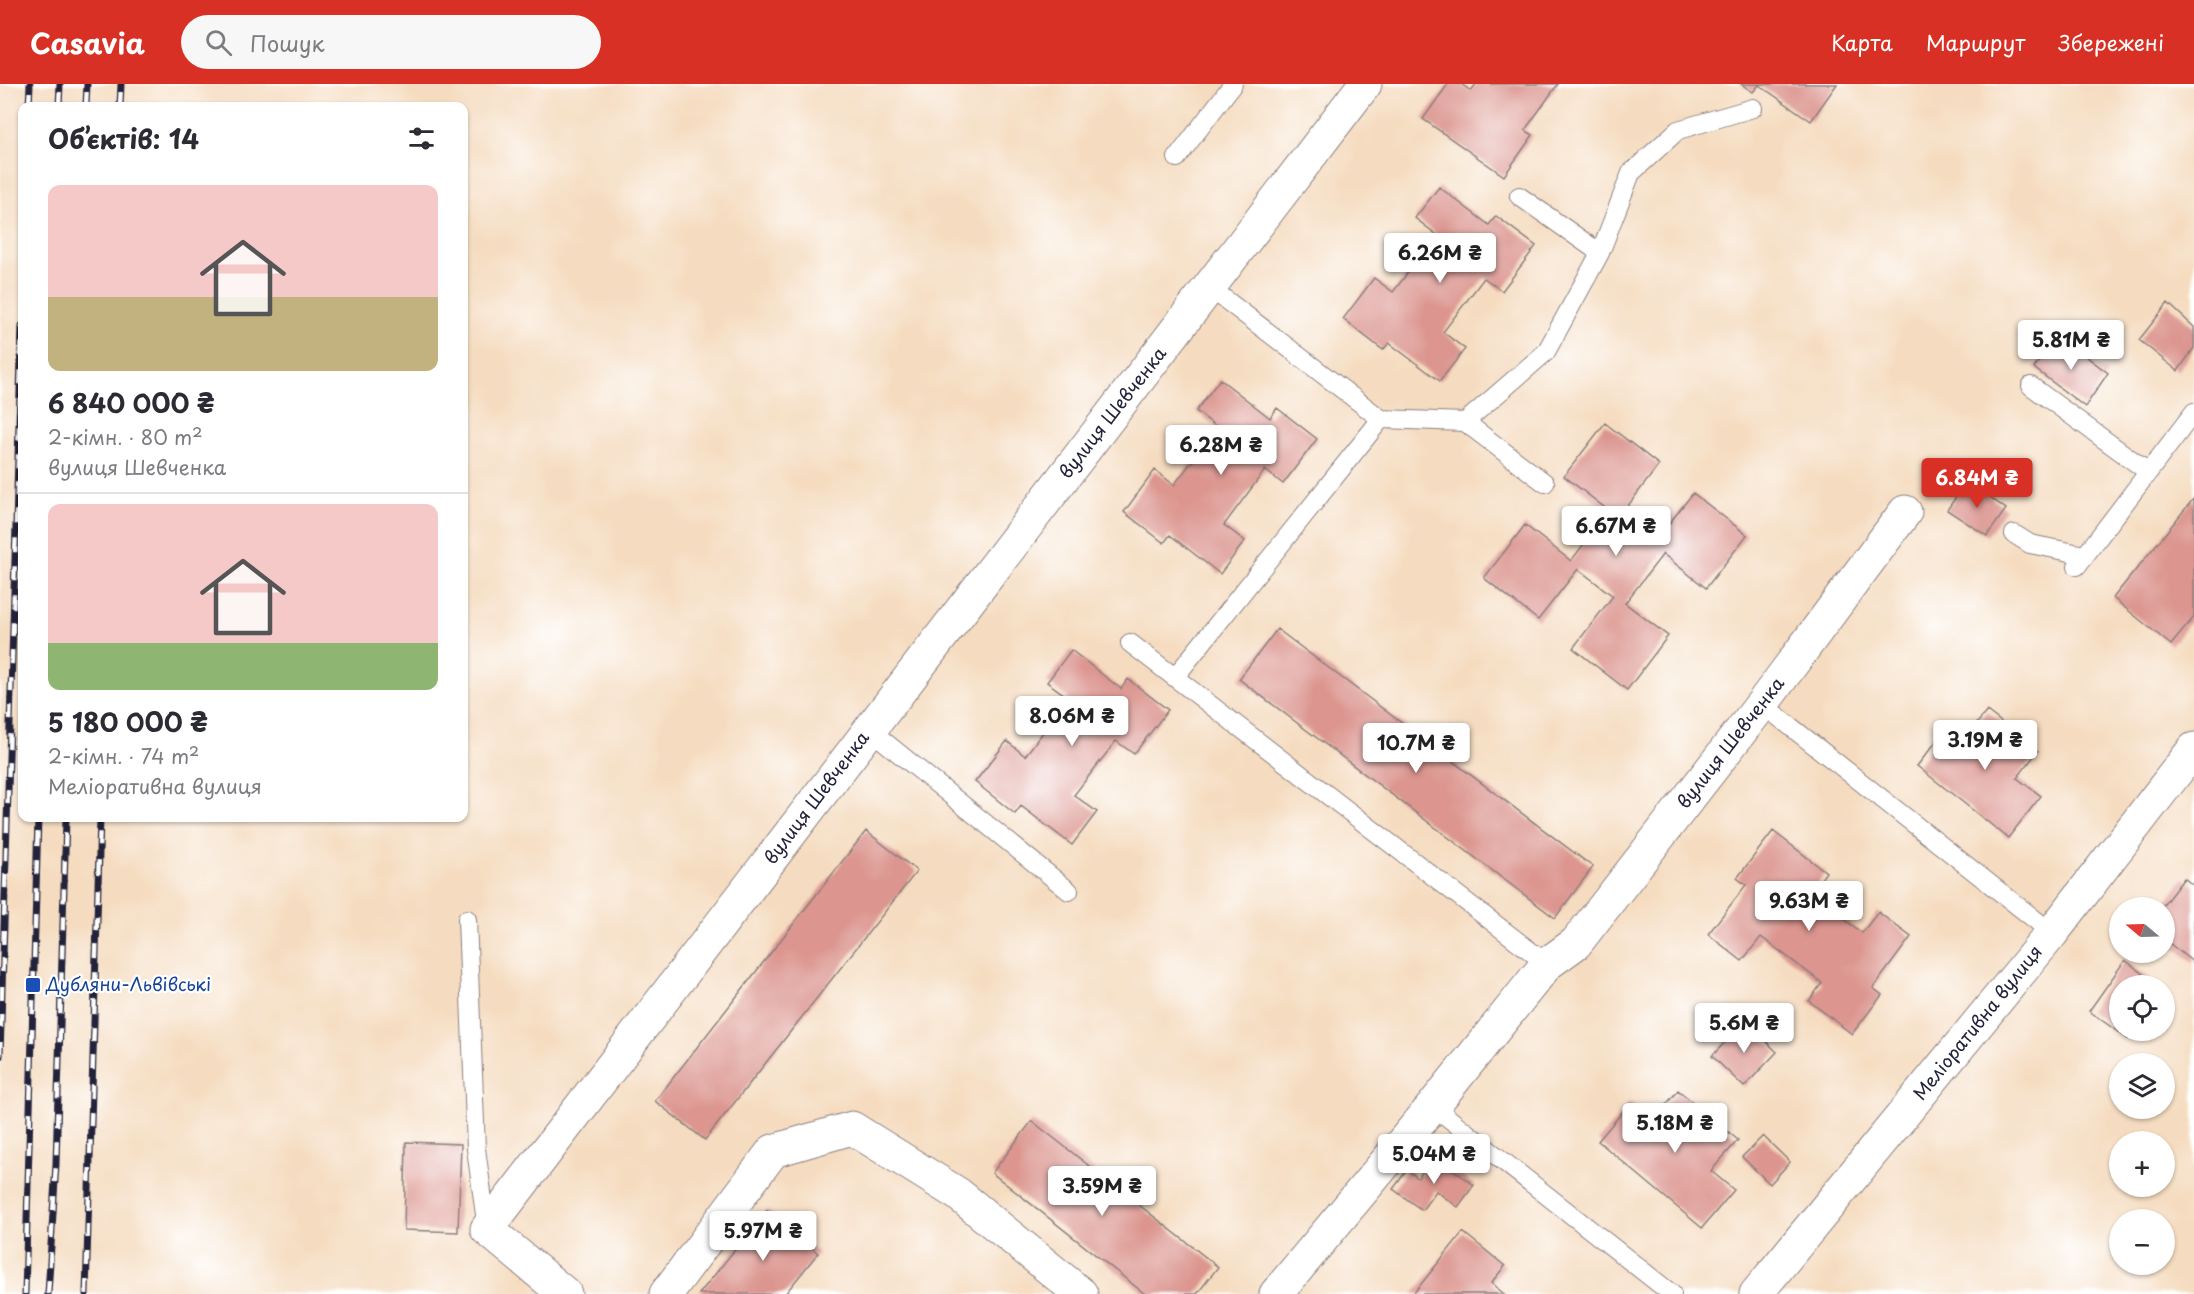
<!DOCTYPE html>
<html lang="uk">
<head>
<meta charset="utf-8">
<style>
	:root { --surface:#fff; --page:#f7f7f7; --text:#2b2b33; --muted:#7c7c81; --line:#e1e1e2; --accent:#d93025 }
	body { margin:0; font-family:"Playpen Sans",sans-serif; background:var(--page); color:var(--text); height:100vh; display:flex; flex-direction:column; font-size:22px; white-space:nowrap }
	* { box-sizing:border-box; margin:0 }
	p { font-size:20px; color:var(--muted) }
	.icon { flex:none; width:33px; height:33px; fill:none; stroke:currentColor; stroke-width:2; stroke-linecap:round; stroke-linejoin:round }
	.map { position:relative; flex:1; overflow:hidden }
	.sheet { position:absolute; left:18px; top:18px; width:450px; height:720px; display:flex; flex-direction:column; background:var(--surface); border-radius:12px; box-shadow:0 2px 4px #0004 }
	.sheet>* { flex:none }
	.needle { width:39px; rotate:289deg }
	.controls { position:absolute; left:2109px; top:813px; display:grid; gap:12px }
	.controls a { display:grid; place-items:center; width:66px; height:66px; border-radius:50%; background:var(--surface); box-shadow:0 2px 4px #0004; font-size:30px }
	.price { position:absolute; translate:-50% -51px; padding:0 14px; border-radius:6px; background:#fff; color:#222; font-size:20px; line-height:39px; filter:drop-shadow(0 2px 3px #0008) }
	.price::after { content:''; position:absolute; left:50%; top:36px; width:18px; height:14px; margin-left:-9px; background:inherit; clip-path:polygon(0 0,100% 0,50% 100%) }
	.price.current { background:var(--accent); color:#fff }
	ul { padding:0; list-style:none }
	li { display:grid; align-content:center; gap:12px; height:318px; padding:0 30px }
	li+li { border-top:2px solid var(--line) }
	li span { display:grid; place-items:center; height:186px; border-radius:12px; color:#555 }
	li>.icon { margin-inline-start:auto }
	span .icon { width:108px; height:108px; fill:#fffc; stroke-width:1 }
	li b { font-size:26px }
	h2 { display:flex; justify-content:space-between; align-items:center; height:72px; padding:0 30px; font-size:26px }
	header { display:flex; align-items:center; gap:36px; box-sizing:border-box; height:84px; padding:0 30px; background:var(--accent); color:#fff }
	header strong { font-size:28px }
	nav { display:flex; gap:33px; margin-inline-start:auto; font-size:21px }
	.search { width:420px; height:54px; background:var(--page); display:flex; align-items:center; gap:15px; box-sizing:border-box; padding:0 21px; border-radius:33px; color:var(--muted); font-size:22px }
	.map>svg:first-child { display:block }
	.building { fill:#dc958f }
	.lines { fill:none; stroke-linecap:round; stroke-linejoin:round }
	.lane-casing { stroke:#8c7f7e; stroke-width:20 }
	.street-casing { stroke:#8c7f7e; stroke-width:35 }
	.lane { stroke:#fff; stroke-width:18 }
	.street { stroke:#fff; stroke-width:33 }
	.rail-casing { stroke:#22223b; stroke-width:7 }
	.rail { stroke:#fff; stroke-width:4.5; stroke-dasharray:14; stroke-linecap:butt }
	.transit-dot { fill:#1a4fb4; stroke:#fff; stroke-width:2 }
	.labels { text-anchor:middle; stroke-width:4.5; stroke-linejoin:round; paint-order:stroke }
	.street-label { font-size:18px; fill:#22223b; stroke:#fff }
	.transit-label { font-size:18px; fill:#164399; stroke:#fff; text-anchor:start }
</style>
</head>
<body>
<header>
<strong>Casavia</strong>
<div class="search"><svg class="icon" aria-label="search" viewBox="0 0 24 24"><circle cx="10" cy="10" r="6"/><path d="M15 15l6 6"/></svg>Пошук</div>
<nav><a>Карта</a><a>Маршрут</a><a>Збережені</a></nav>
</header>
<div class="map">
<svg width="2194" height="1210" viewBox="0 0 2194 1210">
	<rect width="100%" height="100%" fill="#fff"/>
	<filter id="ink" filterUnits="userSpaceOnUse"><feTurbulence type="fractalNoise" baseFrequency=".0167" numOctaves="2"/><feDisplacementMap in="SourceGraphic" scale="12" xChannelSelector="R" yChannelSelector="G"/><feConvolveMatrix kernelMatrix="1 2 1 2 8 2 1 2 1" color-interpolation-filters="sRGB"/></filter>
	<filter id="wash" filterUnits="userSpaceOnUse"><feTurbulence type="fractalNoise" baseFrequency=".008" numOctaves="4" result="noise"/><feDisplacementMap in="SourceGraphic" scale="24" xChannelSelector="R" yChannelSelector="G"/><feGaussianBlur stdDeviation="1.35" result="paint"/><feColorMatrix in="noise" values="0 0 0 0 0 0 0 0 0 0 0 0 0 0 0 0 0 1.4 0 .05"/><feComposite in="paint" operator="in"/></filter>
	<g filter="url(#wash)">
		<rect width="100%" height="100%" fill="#f5dcc0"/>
		<g id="blocks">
			<path class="building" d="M 1448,0 L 1461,0 L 1471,7 L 1476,0 L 1558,0 L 1525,46 L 1533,51 L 1504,92 L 1423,35 Z
				M 1741,0 L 1837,0 L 1811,37 L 1759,1 L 1753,8 Z
				M 1439,103 L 1489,141 L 1496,132 L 1536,162 L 1502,207 L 1484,194 L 1443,248 L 1465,265 L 1440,297 L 1389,259 L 1383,266 L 1343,235 L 1374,194 L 1393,208 L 1437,151 L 1415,134 Z
				M 2168,219 L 2194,243 L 2194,264 L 2178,287 L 2139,256 Z
				M 2058,251 L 2108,289 L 2085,323 L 2034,284 Z
				M 1220,295 L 1270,334 L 1277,324 L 1317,355 L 1283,400 L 1265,386 L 1224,441 L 1245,457 L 1220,490 L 1170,451 L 1164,459 L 1124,428 L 1155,386 L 1174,401 L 1218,344 L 1196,327 Z
				M 1605,339 L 1659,381 L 1620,432 L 1654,459 L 1693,409 L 1747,451 L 1706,504 L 1663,470 L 1625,519 L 1668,552 L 1627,606 L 1573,564 L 1613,512 L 1578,485 L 1538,536 L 1484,494 L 1525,441 L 1571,477 L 1609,427 L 1564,392 Z
				M 1967,397 L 2006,425 L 1987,452 L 1947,426 Z
				M 2194,414 L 2194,533 L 2171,561 L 2113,514 Z
				M 1277,545 L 1593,783 L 1555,834 L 1239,595 Z
				M 1071,566 L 1121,605 L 1128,595 L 1168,626 L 1134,670 L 1116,657 L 1074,711 L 1097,728 L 1072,761 L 1021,722 L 1015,730 L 975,698 L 1007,657 L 1025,672 L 1069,614 L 1047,598 Z
				M 1987,627 L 2038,667 L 2017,694 L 2041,712 L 2008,754 L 1917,682 L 1950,640 L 1966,653 Z
				M 866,747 L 917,787 L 705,1056 L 655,1017 Z
				M 1773,747 L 1826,788 L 1811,809 L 1862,849 L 1878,828 L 1911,853 L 1873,904 L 1882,911 L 1852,950 L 1809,917 L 1822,899 L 1761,853 L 1742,877 L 1708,850 L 1746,801 L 1737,794 Z
				M 2184,794 L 2194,802 L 2194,879 L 2164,855 L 2164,824 L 2161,824 Z
				M 2125,876 L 2159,902 L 2120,902 L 2120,946 L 2135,946 L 2128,955 L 2089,927 Z
				M 1745,937 L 1777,968 L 1744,1003 L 1712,972 Z
				M 1678,1006 L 1738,1056 L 1711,1087 L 1734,1106 L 1702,1144 L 1598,1057 L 1630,1019 L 1652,1038 Z
				M 1032,1037 L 1218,1183 L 1197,1210 L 1145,1210 L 992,1089 Z
				M 1763,1052 L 1790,1078 L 1770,1100 L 1742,1073 Z
				M 406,1058 L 461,1060 L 458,1148 L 404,1146 Z
				M 1434,1072 L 1474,1101 L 1458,1123 L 1436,1107 L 1422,1126 L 1393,1105 L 1407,1086 L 1418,1094 Z
				M 767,1126 L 818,1169 L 785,1210 L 699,1210 Z
				M 1463,1148 L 1505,1182 L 1491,1199 L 1504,1210 L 1413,1210 Z"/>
		</g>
	</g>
	<g filter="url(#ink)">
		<use href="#blocks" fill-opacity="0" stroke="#8c7f7e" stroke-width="1.5"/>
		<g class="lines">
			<defs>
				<path id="lane" d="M 1177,74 L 1233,0
					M 1519,112 L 1600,169
					M 2031,302 L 2147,387
					M 1381,335 L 1465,338 L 1546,268 L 1600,169 L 1631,89 L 1678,46 L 1753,24
					M 1465,338 L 1545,399
					M 2014,450 L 2030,460 L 2085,471
					M 2077,482 L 2194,328
					M 1130,559 L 1547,880
					M 1175,593 L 1381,335 L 1209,203
					M 1762,620 L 2052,849
					M 870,646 L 1069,807
					M 467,835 L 476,1065 L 487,1145
					M 1433,1022 L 1672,1210"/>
				<path id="street" d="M 565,1210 L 487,1145 L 1365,0
					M 666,1210 L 773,1067 L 852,1044 L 958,1110 L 1081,1210
					M 1276,1210 L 1433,1022 L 1547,880 L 1576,859 L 1762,620 L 1905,428
					M 1756,1210 L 2052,849 L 2194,665"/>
			</defs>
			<use href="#lane" class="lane-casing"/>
			<use href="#street" class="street-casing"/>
			<use href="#lane" class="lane"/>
			<use href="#street" class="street"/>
			<defs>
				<path id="rail" d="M 29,22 L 30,0
					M 59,22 L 60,0
					M 86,22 L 87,0
					M 120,22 L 121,0
					M 0,972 L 22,242
					M 25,1210 L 38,734
					M 48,1210 L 56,1080 L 66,734
					M 86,1210 L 100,734"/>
			</defs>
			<use href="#rail" class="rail-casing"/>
			<use href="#rail" class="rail"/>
		</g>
	</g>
	<rect class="transit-dot" x="25" y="893" width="16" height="16" rx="3"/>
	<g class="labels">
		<g class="street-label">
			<text transform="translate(1113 329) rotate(-52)" y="6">вулиця Шевченка</text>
			<text transform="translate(1731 659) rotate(-52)" y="6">вулиця Шевченка</text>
			<text transform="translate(817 714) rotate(-53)" y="6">вулиця Шевченка</text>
			<text transform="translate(1978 939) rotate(-51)" y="6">Меліоративна вулиця</text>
		</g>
		<g class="transit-label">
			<text x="46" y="907">Дубляни-Львівські</text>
		</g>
	</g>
</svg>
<div class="controls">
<a><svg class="needle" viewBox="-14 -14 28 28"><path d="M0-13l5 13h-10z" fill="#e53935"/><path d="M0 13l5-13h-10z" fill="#7c7c81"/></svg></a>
<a><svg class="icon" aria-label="locate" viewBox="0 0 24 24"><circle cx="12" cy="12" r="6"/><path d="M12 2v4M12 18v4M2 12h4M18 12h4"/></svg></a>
<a><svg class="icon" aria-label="layers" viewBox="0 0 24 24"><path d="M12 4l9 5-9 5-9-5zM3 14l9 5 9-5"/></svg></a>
<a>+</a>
<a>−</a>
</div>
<b class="price" style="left:1440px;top:200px">6.26M ₴</b>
<b class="price" style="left:2071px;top:287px">5.81M ₴</b>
<b class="price" style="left:1221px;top:392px">6.28M ₴</b>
<b class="price current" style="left:1977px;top:425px">6.84M ₴</b>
<b class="price" style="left:1616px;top:473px">6.67M ₴</b>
<b class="price" style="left:1072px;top:663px">8.06M ₴</b>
<b class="price" style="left:1985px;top:687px">3.19M ₴</b>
<b class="price" style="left:1416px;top:690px">10.7M ₴</b>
<b class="price" style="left:1809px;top:848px">9.63M ₴</b>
<b class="price" style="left:1744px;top:970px">5.6M ₴</b>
<b class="price" style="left:1675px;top:1070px">5.18M ₴</b>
<b class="price" style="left:1434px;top:1101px">5.04M ₴</b>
<b class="price" style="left:1102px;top:1133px">3.59M ₴</b>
<b class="price" style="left:763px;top:1178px">5.97M ₴</b>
<section class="sheet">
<h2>Об’єктів: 14<svg class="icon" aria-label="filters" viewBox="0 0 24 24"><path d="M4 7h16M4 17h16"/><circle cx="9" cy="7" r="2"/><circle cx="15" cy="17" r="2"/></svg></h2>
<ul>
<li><span style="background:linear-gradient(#f6c9c9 60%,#c2b280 0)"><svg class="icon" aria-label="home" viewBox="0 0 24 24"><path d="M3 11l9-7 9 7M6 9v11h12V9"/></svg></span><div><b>6 840 000 ₴</b><p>2-кімн. · 80 m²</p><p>вулиця Шевченка</p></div></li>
<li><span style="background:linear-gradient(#f6c9c9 75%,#8fb573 0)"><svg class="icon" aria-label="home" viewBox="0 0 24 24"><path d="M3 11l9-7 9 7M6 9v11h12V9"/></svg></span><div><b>5 180 000 ₴</b><p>2-кімн. · 74 m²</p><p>Меліоративна вулиця</p></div></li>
</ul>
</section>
</div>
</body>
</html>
